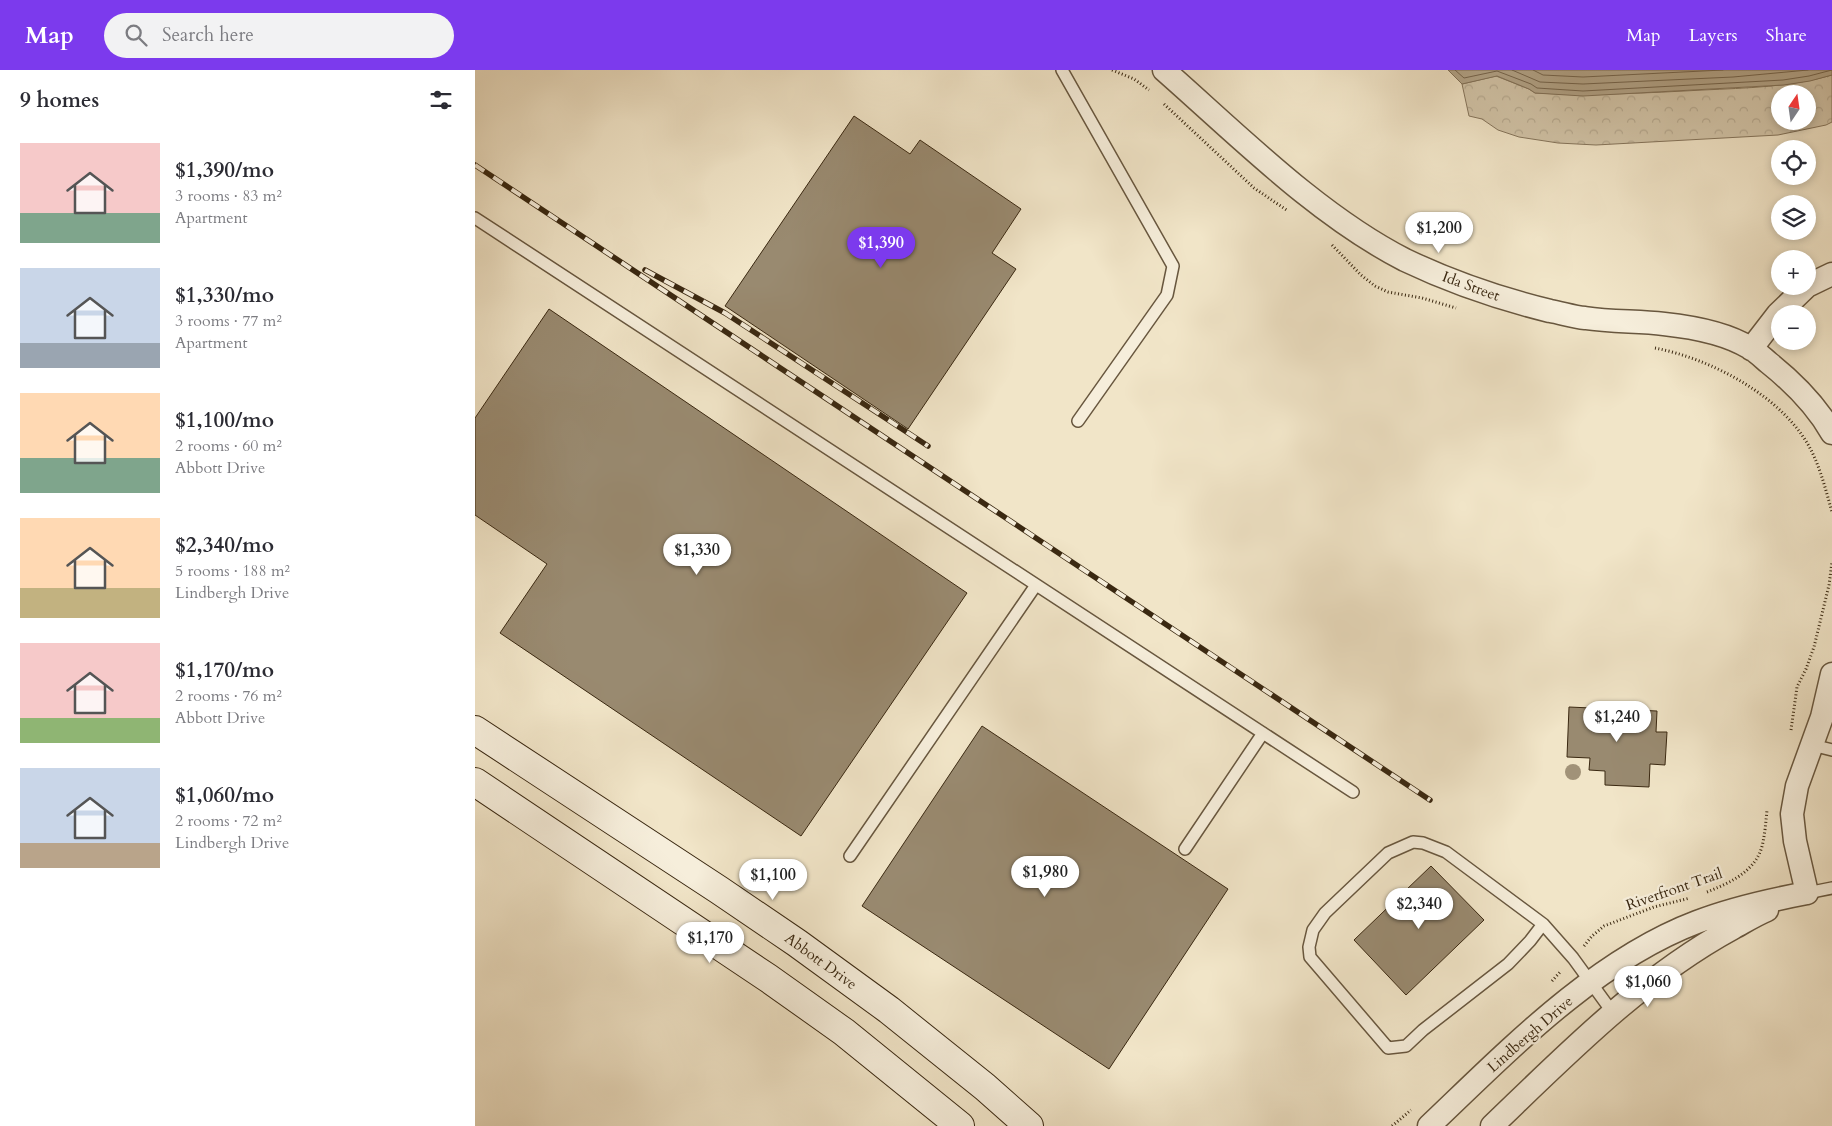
<!DOCTYPE html>
<html lang="en">
<head>
<meta charset="utf-8">
<style>
	:root { --surface:#fff; --page:#f2f2f3; --text:#2b2b33; --muted:#7c7c81; --accent:#7c3aed }
	body { margin:0; font-family:Cardo,serif; background:var(--page); color:var(--text); height:100vh; display:flex; flex-direction:column; font-size:19px; white-space:nowrap }
	* { box-sizing:border-box; margin:0 }
	p { font-size:16px; color:var(--muted) }
	.icon { flex:none; width:28px; height:28px; fill:none; stroke:currentColor; stroke-width:2; stroke-linecap:round; stroke-linejoin:round }
	.map { position:relative; flex:1; overflow:hidden }
	.panel { display:flex; flex-direction:column; background:var(--surface); width:475px }
	.panel>* { flex:none }
	.needle { width:32px; rotate:13deg }
	.buttons { position:absolute; left:1296px; top:15px; display:grid; gap:10px }
	.buttons a { display:grid; place-items:center; width:45px; height:45px; border-radius:50%; background:var(--surface); box-shadow:0 2px 8px #0003; font-size:25px }
	.price { position:absolute; translate:-50% -42px; padding:0 11px; border-radius:18px; background:#fff; color:#222; font-size:16px; line-height:32px; filter:drop-shadow(0 1px 2px #0008) }
	.price::after { content:''; position:absolute; left:50%; top:30px; width:15px; height:11px; margin-left:-8px; background:inherit; clip-path:polygon(0 0,100% 0,50% 100%) }
	.price.on { background:var(--accent); color:#fff }
	ul { padding:0; list-style:none }
	li { display:flex; align-items:center; gap:15px; height:125px; padding:0 20px }
	li span { display:grid; place-items:center; flex:none; width:140px; height:100px; border-radius:0px; color:#555 }
	li>.icon { margin-inline-start:auto }
	span .icon { width:60px; height:60px; fill:#fffc; stroke-width:1 }
	li b { font-size:21px }
	h2 { display:flex; justify-content:space-between; align-items:center; height:60px; padding:0 20px; font-size:21px }
	header { display:flex; align-items:center; gap:30px; box-sizing:border-box; height:70px; padding:0 25px; background:var(--accent); color:#fff }
	header strong { font-size:24px }
	nav { display:flex; gap:28px; margin-inline-start:auto; font-size:18px }
	.search { width:350px; height:45px; background:var(--page); display:flex; align-items:center; gap:12px; box-sizing:border-box; padding:0 18px; border-radius:28px; color:var(--muted); font-size:19px }
	main { display:flex; flex:1; min-height:0 }
	.map>svg:first-child { display:block }
	.forest { fill:url(#forest-crowns); stroke:#86765d; fill-rule:evenodd }
	.water { fill:#b3a58a; stroke:#83735a }
	.lines { fill:none; stroke-linecap:round; stroke-linejoin:round }
	.shore { stroke:#76664e; stroke-width:1 }
	.building { fill:#998a70; stroke:#3a2811 }
	.service-casing { stroke:#68573f; stroke-width:14 }
	.minor-casing { stroke:#68573f; stroke-width:25 }
	.secondary-casing { stroke:#3a2811; stroke-width:30 }
	.path { stroke:#3a2811; stroke-width:3; stroke-dasharray:1 2.5; stroke-linecap:butt }
	.service { stroke:#f6eedb; stroke-width:11 }
	.minor { stroke:#f6eedb; stroke-width:22 }
	.secondary { stroke:#f6eedb; stroke-width:28 }
	.rail-casing { stroke:#3a2811; stroke-width:5.5 }
	.rail { stroke:#f6eedb; stroke-width:4; stroke-dasharray:11; stroke-linecap:butt }
	.tree { fill:#a19278 }
	.labels { text-anchor:middle; stroke-width:4.5; stroke-linejoin:round; paint-order:stroke }
	.street-label { font-size:15px; fill:#3a2811; stroke:#f6eedb }
</style>
</head>
<body>
<header>
<strong>Map</strong>
<div class="search"><svg class="icon" aria-label="search" viewBox="0 0 24 24"><circle cx="10" cy="10" r="6"/><path d="M15 15l6 6"/></svg>Search here</div>
<nav><a>Map</a><a>Layers</a><a>Share</a></nav>
</header>
<main>
<section class="panel">
<h2>9 homes<svg class="icon" aria-label="filters" viewBox="0 0 24 24"><path d="M4 7h16M4 17h16"/><circle cx="9" cy="7" r="2"/><circle cx="15" cy="17" r="2"/></svg></h2>
<ul>
<li><span style="background:linear-gradient(#f6c9c9 70%,#7fa58c 0)"><svg class="icon" aria-label="home" viewBox="0 0 24 24"><path d="M3 11l9-7 9 7M6 9v11h12V9"/></svg></span><div><b>$1,390/mo</b><p>3 rooms · 83 m²</p><p>Apartment</p></div></li>
<li><span style="background:linear-gradient(#c9d6e8 75%,#9aa5b1 0)"><svg class="icon" aria-label="home" viewBox="0 0 24 24"><path d="M3 11l9-7 9 7M6 9v11h12V9"/></svg></span><div><b>$1,330/mo</b><p>3 rooms · 77 m²</p><p>Apartment</p></div></li>
<li><span style="background:linear-gradient(#ffd9b3 65%,#7fa58c 0)"><svg class="icon" aria-label="home" viewBox="0 0 24 24"><path d="M3 11l9-7 9 7M6 9v11h12V9"/></svg></span><div><b>$1,100/mo</b><p>2 rooms · 60 m²</p><p>Abbott Drive</p></div></li>
<li><span style="background:linear-gradient(#ffd9b3 70%,#c2b280 0)"><svg class="icon" aria-label="home" viewBox="0 0 24 24"><path d="M3 11l9-7 9 7M6 9v11h12V9"/></svg></span><div><b>$2,340/mo</b><p>5 rooms · 188 m²</p><p>Lindbergh Drive</p></div></li>
<li><span style="background:linear-gradient(#f6c9c9 75%,#8fb573 0)"><svg class="icon" aria-label="home" viewBox="0 0 24 24"><path d="M3 11l9-7 9 7M6 9v11h12V9"/></svg></span><div><b>$1,170/mo</b><p>2 rooms · 76 m²</p><p>Abbott Drive</p></div></li>
<li><span style="background:linear-gradient(#c9d6e8 75%,#b9a48a 0)"><svg class="icon" aria-label="home" viewBox="0 0 24 24"><path d="M3 11l9-7 9 7M6 9v11h12V9"/></svg></span><div><b>$1,060/mo</b><p>2 rooms · 72 m²</p><p>Lindbergh Drive</p></div></li>
</ul>
</section>
<div class="map">
<svg width="1357" height="1056" viewBox="0 0 1357 1056">
	<defs>
		<pattern id="forest-crowns" width="20" height="18" patternUnits="userSpaceOnUse" patternTransform="scale(1.25)"><rect width="20" height="18" fill="#d2c5a9"/><path d="M2 6a3 3 0 1 1 6 0M12 15a3 3 0 1 1 6 0" fill="none" stroke="#b5a990"/></pattern>
	</defs>
	<rect width="100%" height="100%" fill="#f1e5c8"/>
	<filter id="stains"><feTurbulence type="fractalNoise" baseFrequency=".004" numOctaves="4"/><feColorMatrix values="0 0 0 0 .2 0 0 0 0 .09 0 0 0 0 .02 0 0 0 .5 -.17"/></filter>
	<radialGradient id="worn" r=".72"><stop offset=".6" stop-color="#630" stop-opacity="0"/><stop offset="1" stop-color="#630" stop-opacity=".3"/></radialGradient>
	<path class="forest" d="M 1357,5 L 1357,52 L 1351,55 L 1303,65 L 1121,75 L 1083,73 L 1044,67 L 1023,60 L 1007,49 L 994,46 L 987,14 L 1021,6 L 1054,19 L 1060,23 C 1117,26 1172,23 1228,20 C 1271,18 1316,17 1357,5 ZM 1305,24 L 1332,24 L 1332,51 L 1305,51 Z"/>
	<path class="water" d="M 973,0 L 1357,0 L 1357,5 L 1335,11 L 1309,15 L 1108,26 L 1060,23 L 1054,19 L 1022,6 L 987,14 Z"/>
	<g class="lines">
		<path class="shore" d="M 980,0 L 989,8 L 1022,1 L 1056,14 L 1062,18 L 1108,21 L 1308,10 L 1334,6 L 1357,0
			M 1037,0 L 1065,12 L 1108,14 L 1258,7 L 1333,0
			M 1058,0 L 1068,5 L 1108,7 L 1248,0"/>
	</g>
	<path class="building" d="M 379,46 L 435,84 L 445,70 L 546,139 L 517,183 L 541,199 L 433,359 L 250,236 Z
		M 74,239 L 492,523 L 326,766 L 25,563 L 72,494 L 0,445 L 0,348 Z
		M 1094,637 L 1182,641 L 1181,662 L 1192,662 L 1190,695 L 1175,694 L 1174,717 L 1130,715 L 1130,701 L 1114,700 L 1115,688 L 1092,687 Z
		M 507,656 L 753,819 L 634,999 L 387,836 Z
		M 956,796 L 1009,850 L 931,925 L 879,870 Z"/>
	<g class="lines">
		<defs>
			<path id="service" d="M 587,0 L 698,196 L 692,225 L 603,351
				M 0,148 L 878,722
				M 1337,675 L 1357,680
				M 710,779 L 788,663
				M 375,786 L 561,515
				M 1332,823 L 1357,818
				M 1068,854 L 1055,871 L 1033,894 L 948,960 L 931,976 L 913,978 L 835,887 L 834,877 L 838,860 L 850,843 L 913,783 L 938,772 L 948,773 L 971,782 L 1068,854 L 1098,888 L 1138,943"/>
			<path id="minor" d="M 689,0 C 763,65 842,145 930,190 C 976,212 1026,229 1075,241 C 1087,243 1098,247 1110,248 C 1136,252 1163,251 1189,254 C 1217,257 1251,263 1275,278 C 1282,282 1288,288 1294,293 C 1319,313 1341,335 1357,363
				M 1332,216 L 1357,204
				M 1276,279 L 1303,244 L 1332,216
				M 1332,823 L 1320,771 L 1317,744 L 1322,716 L 1347,647 L 1357,604
				M 954,1056 C 1032,982 1119,891 1222,852 C 1258,838 1295,830 1332,823
				M 1017,1056 C 1092,984 1166,908 1258,858 C 1269,852 1280,845 1292,840"/>
			<path id="secondary" d="M 0,660 L 244,820 L 322,873 L 414,940 L 510,1017 L 554,1056
				M 0,712 L 293,908 L 369,962 L 485,1056"/>
		</defs>
		<use href="#service" class="service-casing"/>
		<use href="#minor" class="minor-casing"/>
		<use href="#secondary" class="secondary-casing"/>
		<path class="path" d="M 637,0 L 659,9 L 674,20
			M 689,34 L 779,118 L 813,141
			M 857,175 L 886,205 L 900,216 L 913,222 L 947,228 L 981,238
			M 1180,278 C 1237,289 1309,327 1336,380 C 1346,400 1351,421 1357,442
			M 1316,660 L 1322,617 L 1331,599 L 1339,577 L 1354,515 L 1357,492
			M 1232,822 C 1257,812 1283,800 1288,772 C 1290,762 1291,751 1292,740
			M 1109,876 L 1117,866 L 1129,856 L 1179,837 L 1215,828
			M 1077,911 L 1086,901
			M 917,1056 L 936,1040"/>
		<use href="#service" class="service"/>
		<use href="#minor" class="minor"/>
		<use href="#secondary" class="secondary"/>
		<defs>
			<path id="rail" d="M 0,95 L 955,730
				M 170,200 L 250,243 L 453,376"/>
		</defs>
		<use href="#rail" class="rail-casing"/>
		<use href="#rail" class="rail"/>
	</g>
	<circle class="tree" cx="1098" cy="702" r="8"/>
	<g class="labels">
		<g class="street-label">
			<text transform="translate(996 216) rotate(20)" y="5">Ida Street</text>
			<text transform="translate(1199 819) rotate(-19)" y="5">Riverfront Trail</text>
			<text transform="translate(346 891) rotate(36)" y="5">Abbott Drive</text>
			<text transform="translate(1055 964) rotate(-41)" y="5">Lindbergh Drive</text>
		</g>
	</g>
	<rect width="100%" height="100%" filter="url(#stains)"/>
	<rect width="100%" height="100%" fill="url(#worn)"/>
</svg>
<div class="buttons">
<a><svg class="needle" viewBox="-14 -14 28 28"><path d="M0-13l5 13h-10z" fill="#e53935"/><path d="M0 13l5-13h-10z" fill="#7c7c81"/></svg></a>
<a><svg class="icon" aria-label="locate" viewBox="0 0 24 24"><circle cx="12" cy="12" r="6"/><path d="M12 2v4M12 18v4M2 12h4M18 12h4"/></svg></a>
<a><svg class="icon" aria-label="layers" viewBox="0 0 24 24"><path d="M12 4l9 5-9 5-9-5zM3 14l9 5 9-5"/></svg></a>
<a>+</a>
<a>−</a>
</div>
<b class="price" style="left:964px;top:184px">$1,200</b>
<b class="price on" style="left:406px;top:199px">$1,390</b>
<b class="price" style="left:222px;top:506px">$1,330</b>
<b class="price" style="left:1142px;top:673px">$1,240</b>
<b class="price" style="left:570px;top:828px">$1,980</b>
<b class="price" style="left:298px;top:831px">$1,100</b>
<b class="price" style="left:944px;top:860px">$2,340</b>
<b class="price" style="left:235px;top:894px">$1,170</b>
<b class="price" style="left:1173px;top:938px">$1,060</b>
</div>
</main>
</body>
</html>
